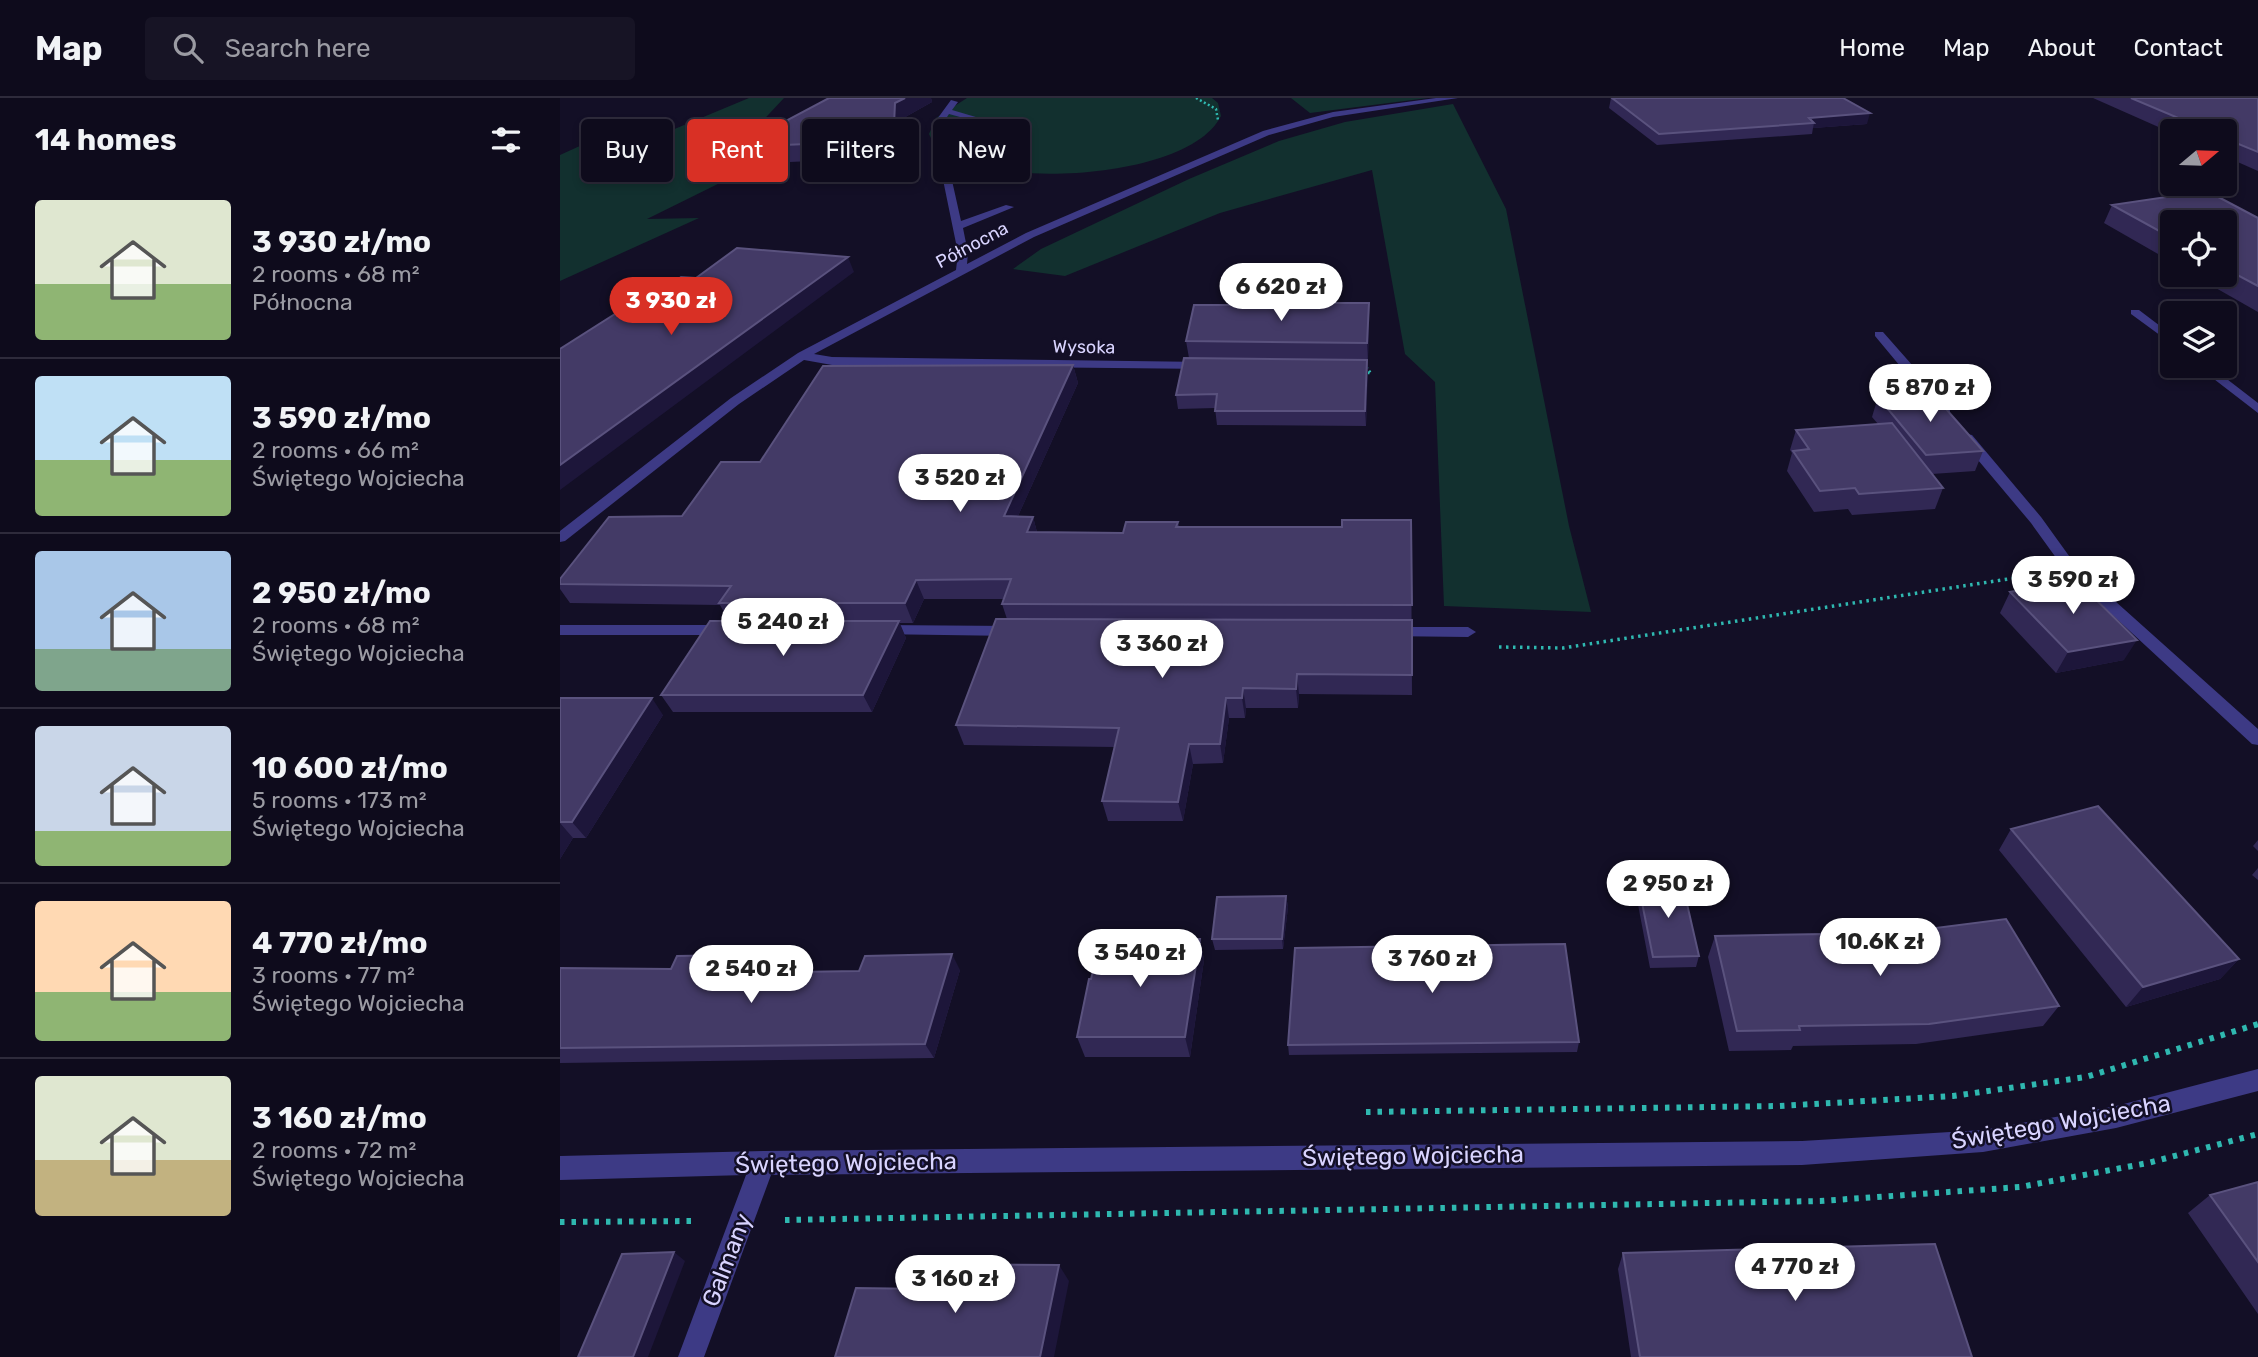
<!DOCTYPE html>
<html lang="en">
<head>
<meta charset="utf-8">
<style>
	:root { --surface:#0e0b1c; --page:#171425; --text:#f1f3f6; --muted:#9b9ba3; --line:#2e2b3b; --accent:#d93025 }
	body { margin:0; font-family:Rubik,sans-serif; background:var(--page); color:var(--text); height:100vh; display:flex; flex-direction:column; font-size:26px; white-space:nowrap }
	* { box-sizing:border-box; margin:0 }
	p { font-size:23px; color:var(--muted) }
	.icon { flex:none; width:38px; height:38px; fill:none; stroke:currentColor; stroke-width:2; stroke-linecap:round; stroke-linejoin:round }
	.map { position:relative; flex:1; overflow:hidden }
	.sheet { display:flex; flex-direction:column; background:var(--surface); width:560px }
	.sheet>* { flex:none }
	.top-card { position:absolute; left:21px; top:21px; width:665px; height:63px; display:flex; gap:14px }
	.needle { width:46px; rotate:71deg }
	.buttons { position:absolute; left:1600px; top:21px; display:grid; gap:14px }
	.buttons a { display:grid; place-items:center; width:77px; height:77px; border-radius:7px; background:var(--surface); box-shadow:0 4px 10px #0003,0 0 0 2px var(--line); font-size:35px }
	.price { position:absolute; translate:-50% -60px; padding:0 16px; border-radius:24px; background:#fff; color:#222; font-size:23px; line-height:46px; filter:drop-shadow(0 2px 4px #0008) }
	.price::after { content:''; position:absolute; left:50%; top:42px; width:21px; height:16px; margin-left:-10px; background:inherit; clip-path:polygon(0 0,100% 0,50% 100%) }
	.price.active { background:var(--accent); color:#fff }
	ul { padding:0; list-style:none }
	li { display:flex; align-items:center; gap:21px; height:175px; padding:0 35px }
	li+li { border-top:2px solid var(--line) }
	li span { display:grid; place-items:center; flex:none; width:196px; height:140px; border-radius:7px; color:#555 }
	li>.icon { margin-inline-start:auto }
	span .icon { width:84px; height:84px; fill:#fffc; stroke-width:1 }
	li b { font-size:30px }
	h2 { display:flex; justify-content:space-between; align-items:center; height:84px; padding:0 35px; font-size:30px }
	.pill { padding:0 24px; border-radius:7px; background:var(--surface); box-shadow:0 4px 10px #0003,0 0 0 2px var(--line); font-size:24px; line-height:63px }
	.pill.active { background:var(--accent); color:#fff }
	header { display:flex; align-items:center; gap:42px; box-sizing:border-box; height:98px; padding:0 35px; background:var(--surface); border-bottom:2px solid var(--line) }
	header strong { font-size:33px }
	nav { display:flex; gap:38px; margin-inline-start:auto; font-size:24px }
	.search { width:490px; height:63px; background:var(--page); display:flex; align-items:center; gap:18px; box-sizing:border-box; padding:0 24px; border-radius:7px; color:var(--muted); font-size:26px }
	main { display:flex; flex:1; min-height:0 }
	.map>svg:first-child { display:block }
	.green { fill:#12302f }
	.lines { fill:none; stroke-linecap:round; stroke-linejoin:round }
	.path-far2 { stroke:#2fb8b0; stroke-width:2.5; stroke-dasharray:2 2.5; stroke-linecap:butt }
	.path-far1 { stroke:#2fb8b0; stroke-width:3.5; stroke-dasharray:2.5 4.5; stroke-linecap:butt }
	.path { stroke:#2fb8b0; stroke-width:6; stroke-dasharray:4.5 7; stroke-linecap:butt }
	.minor { fill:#3d3a85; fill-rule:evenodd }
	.wall { fill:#312854 }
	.shaded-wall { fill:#1d163a }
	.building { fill:#433a66; stroke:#5a527e; stroke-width:2 }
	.labels { text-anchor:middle; stroke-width:5; stroke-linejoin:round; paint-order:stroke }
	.far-street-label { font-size:18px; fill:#d9d4ff; stroke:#130f26 }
	.near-street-label { font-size:24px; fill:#d9d4ff; stroke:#130f26 }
</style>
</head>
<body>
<header>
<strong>Map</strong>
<div class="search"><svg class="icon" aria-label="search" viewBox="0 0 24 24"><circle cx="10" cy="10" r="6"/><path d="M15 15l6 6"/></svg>Search here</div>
<nav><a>Home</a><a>Map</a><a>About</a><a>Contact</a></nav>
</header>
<main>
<section class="sheet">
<h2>14 homes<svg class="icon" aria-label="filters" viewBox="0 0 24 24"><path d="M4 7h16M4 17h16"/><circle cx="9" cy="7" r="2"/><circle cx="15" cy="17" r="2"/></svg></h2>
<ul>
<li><span style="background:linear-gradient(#dfe7d0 60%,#8fb573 0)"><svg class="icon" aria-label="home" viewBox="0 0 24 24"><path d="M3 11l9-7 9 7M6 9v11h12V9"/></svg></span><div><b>3 930 zł/mo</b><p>2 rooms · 68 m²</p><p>Północna</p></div></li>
<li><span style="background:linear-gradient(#bfe0f5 60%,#8fb573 0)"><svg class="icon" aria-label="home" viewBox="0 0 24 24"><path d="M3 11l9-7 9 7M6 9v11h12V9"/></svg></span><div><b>3 590 zł/mo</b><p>2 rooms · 66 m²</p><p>Świętego Wojciecha</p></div></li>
<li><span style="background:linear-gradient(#a9c7e8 70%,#7fa58c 0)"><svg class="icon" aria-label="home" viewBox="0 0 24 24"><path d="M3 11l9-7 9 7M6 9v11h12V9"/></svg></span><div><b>2 950 zł/mo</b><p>2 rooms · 68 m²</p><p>Świętego Wojciecha</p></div></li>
<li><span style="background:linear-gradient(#c9d6e8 75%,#8fb573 0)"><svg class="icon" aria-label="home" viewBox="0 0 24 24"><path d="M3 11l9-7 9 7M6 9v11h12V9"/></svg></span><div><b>10 600 zł/mo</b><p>5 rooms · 173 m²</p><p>Świętego Wojciecha</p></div></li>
<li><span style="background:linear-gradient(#ffd9b3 65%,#8fb573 0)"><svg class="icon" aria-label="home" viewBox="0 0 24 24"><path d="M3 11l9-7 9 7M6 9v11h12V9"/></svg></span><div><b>4 770 zł/mo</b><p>3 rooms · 77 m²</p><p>Świętego Wojciecha</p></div></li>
<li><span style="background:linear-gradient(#dfe7d0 60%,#c2b280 0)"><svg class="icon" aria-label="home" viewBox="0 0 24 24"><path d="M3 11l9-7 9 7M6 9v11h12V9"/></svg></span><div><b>3 160 zł/mo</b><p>2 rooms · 72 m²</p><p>Świętego Wojciecha</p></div></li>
</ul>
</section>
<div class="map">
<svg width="1698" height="1259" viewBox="0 0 1698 1259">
	<rect width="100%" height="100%" fill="#130f26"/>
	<path class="green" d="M 189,0 L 224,0 L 151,78 L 174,78 L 87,121 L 139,120 L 0,183 L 0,57 L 22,47 L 69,50 Z
		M 407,0 L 652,0 L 658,5 L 661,18 C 629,82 436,91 381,54 C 375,50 372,42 369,36 L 376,20 Z
		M 731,0 L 868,0 L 750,15 Z
		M 893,6 L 946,111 L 1009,428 L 1031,514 L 884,508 L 875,284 L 845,256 L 812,72 L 660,115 L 505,178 L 453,171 L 481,151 L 629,81 L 719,43 L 785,24 Z"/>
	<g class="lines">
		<path class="path-far2" d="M 636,0 L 656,11 L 658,22
			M 451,23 L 469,23
			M 803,275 L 811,275 L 807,270"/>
		<path class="path-far1" d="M 939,549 L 1003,550 L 1474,477"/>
		<path class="path" d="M 806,1014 L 1219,1008 L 1393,998 L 1526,979 L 1698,926
			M 225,1122 L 1260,1103 L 1460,1089 L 1588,1065 L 1698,1036
			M 0,1124 L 136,1123"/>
		<path class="minor" d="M 876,0 L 898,0 L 773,19 L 709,37 L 474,139 L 254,256 L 272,259 L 646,264 L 652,268 L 650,271 L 272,267 L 244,262 L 179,306 L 5,443 L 0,444 L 0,433 L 171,300 L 238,255 L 396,172 L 398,155 L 372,28 L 391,2 L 398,4 L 392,12 L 426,22 L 381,33 L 401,123 L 446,107 L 454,109 L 403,130 L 408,155 L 407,166 L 466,135 L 703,33 L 773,14 ZM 389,16 L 411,22 L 381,28 Z
			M 1571,212 L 1579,212 L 1612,237 L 1612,246 L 1571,216 Z
			M 1315,234 L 1323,234 L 1390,310 L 1390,316 L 1380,316 L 1315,238 Z
			M 1637,268 L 1650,268 L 1698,305 L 1698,315 Z
			M 1407,336 L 1412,337 L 1481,419 L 1517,469 L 1698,631 L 1698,647 L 1692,646 L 1507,475 L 1471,425 L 1402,343 L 1402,337 Z
			M 0,527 L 166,527 L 174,532 L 166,537 L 0,537 Z
			M 320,527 L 453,528 L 461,533 L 453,538 L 314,536 L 312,532 Z
			M 828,529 L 908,529 L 916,534 L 908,539 L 822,538 L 820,534 Z
			M 1698,971 L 1698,993 L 1556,1030 L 1423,1054 L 1242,1067 L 211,1077 L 144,1259 L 118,1259 L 186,1077 L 0,1082 L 0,1058 L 203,1053 L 1242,1043 L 1423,1032 L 1556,1008 Z"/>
	</g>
	<path class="wall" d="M 269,0 L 371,0 L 372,4 L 340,22 L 339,44 L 318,55 L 296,61 L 184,66 L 177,49 Z
		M 1051,0 L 1283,0 L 1307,26 L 1253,30 L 1252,36 L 1097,47 L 1049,10 Z
		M 1533,0 L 1698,0 L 1698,73 L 1664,58 L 1664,33 L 1612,33 L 1612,35 Z
		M 1552,107 L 1698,120 L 1698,214 L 1633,177 L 1664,177 L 1664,124 L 1612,124 L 1612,164 L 1544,125 Z
		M 809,205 L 809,223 L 806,328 L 657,327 L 655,310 L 618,311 L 616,297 L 629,260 L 626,243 L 719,207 Z
		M 513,267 L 518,285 L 458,418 L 473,419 L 477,434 L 563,435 L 618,424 L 619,429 L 782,429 L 851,422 L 852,597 L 739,596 L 738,610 L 686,610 L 685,620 L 669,620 L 663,665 L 633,666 L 623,723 L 548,723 L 542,703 L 555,649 L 404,647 L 396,627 L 447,521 L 442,506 L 443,501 L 364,501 L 353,525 L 339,525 L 346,540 L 312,614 L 113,614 L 101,597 L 169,523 L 160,507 L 10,505 L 0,491 L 0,481 L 122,418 L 200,364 Z
		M 1318,299 L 1423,353 L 1415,373 L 1372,376 L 1383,390 L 1375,411 L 1292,417 L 1288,411 L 1254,414 L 1227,373 L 1232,355 L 1230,352 L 1236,332 L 1318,326 L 1312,319 Z
		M 1450,494 L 1564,562 L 1496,575 L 1440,515 Z
		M 0,600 L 103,617 L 26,740 L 13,740 L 0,761 Z
		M 1451,731 L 1679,861 L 1660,881 L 1566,909 L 1439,752 Z
		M 1698,742 L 1698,753 L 1693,748 Z
		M 1698,770 L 1698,782 L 1692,777 Z
		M 1078,785 L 1139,858 L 1136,869 L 1090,870 L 1076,796 Z
		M 726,798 L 728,809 L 723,851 L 655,852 L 652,841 Z
		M 1155,838 L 1266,844 L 1499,908 L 1483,928 L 1356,946 L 1233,948 L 1231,952 L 1169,953 L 1148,859 Z
		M 640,841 L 644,862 L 630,959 L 525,959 L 517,939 L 531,881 Z
		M 178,857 L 190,873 L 189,875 L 400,872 L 374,960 L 0,965 L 0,870 L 111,871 Z
		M 1019,944 L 1017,954 L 729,957 L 728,947 Z
		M 1698,1084 L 1698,1216 L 1628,1115 L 1650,1097 Z
		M 1063,1155 L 1412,1259 L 1071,1259 L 1058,1171 Z"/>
	<path class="shaded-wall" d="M 345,0 L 371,0 L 372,4 L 340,22 L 339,44 L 318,55 L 296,61 L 290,44 L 335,5 Z
		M 1310,15 L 1307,26 L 1253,30 L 1254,25 L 1249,20 Z
		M 288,159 L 294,174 L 0,392 L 0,367 Z
		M 809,205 L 809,223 L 808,264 L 807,245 Z
		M 807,262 L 808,276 L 806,328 L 805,313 Z
		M 513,267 L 518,285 L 449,438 L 444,418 Z
		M 473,419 L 478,438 L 467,434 Z
		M 356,482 L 364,501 L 353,525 L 345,505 Z
		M 339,523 L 346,540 L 312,614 L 303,597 Z
		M 1577,542 L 1564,562 L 1496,575 L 1508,554 Z
		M 737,576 L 739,596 L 738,610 L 736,591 Z
		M 683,590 L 686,610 L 685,620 L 682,600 Z
		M 92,600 L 103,617 L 26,740 L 12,724 Z
		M 666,600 L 669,620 L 663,665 L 660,646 Z
		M 629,646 L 633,666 L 623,723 L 618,704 Z
		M 0,725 L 13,740 L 0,761 Z
		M 726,798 L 728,809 L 723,851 L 722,841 Z
		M 640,841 L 644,862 L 630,959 L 625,939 Z
		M 392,856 L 400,872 L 374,960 L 365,946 Z
		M 178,857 L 190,873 L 183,891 L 171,875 Z
		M 1679,861 L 1660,881 L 1566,909 L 1583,889 Z
		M 114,1154 L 125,1163 L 88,1259 L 73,1259 Z
		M 499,1167 L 509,1183 L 494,1259 L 480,1259 Z"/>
	<path class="building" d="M 269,0 L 345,0 L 335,5 L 334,27 L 313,38 L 290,44 L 177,49 Z
		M 1052,0 L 1283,0 L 1310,15 L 1249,20 L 1254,25 L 1099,36 Z
		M 1571,0 L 1698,0 L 1698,54 L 1664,40 L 1664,33 L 1649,33 Z
		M 1647,93 L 1698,120 L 1698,188 L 1664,170 L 1664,124 L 1612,124 L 1612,140 L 1552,107 Z
		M 177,150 L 288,159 L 0,367 L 0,251 L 99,188 L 108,189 L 121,179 L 136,180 Z
		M 720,205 L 809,205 L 807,245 L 626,243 L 634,207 L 719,207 Z
		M 624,260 L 807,262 L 805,313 L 655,313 L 657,296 L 616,297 Z
		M 513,267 L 444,418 L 473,419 L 467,434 L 563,435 L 566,424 L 618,424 L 616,429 L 782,429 L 782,422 L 851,422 L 852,507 L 442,506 L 451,481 L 356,482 L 345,505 L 159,505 L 171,488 L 0,486 L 0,481 L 49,419 L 122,418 L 161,364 L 200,364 L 263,268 Z
		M 1372,295 L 1423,353 L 1366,357 L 1318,299 Z
		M 1332,325 L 1383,390 L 1299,396 L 1295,390 L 1260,393 L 1233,353 L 1249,351 L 1236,332 Z
		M 1516,482 L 1577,542 L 1508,554 L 1450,494 Z
		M 436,521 L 852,522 L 852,577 L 737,576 L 736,591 L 683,590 L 682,600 L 666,600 L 660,646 L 629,646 L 618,704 L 542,703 L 559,630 L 396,627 Z
		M 150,523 L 339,523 L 303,597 L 101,597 Z
		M 0,600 L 92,600 L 12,724 L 0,724 Z
		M 1538,708 L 1679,861 L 1583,889 L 1451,731 Z
		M 1122,784 L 1139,858 L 1093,859 L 1078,785 Z
		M 726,798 L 722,841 L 652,841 L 657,799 Z
		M 1446,821 L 1499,908 L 1369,926 L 1239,928 L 1240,932 L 1177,933 L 1155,838 L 1264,836 L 1266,844 Z
		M 541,841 L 640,841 L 625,939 L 517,939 L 529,881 L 531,881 Z
		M 1005,846 L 1019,944 L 728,947 L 735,850 Z
		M 392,856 L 365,946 L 0,950 L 0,870 L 111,871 L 117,858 L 178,857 L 171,875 L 299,873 L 305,858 Z
		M 1698,1084 L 1698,1164 L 1650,1097 Z
		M 1375,1146 L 1412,1259 L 1080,1259 L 1063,1155 Z
		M 114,1154 L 73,1259 L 18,1259 L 62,1156 Z
		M 373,1166 L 499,1167 L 480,1259 L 275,1259 L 296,1190 L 366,1191 Z"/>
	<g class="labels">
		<g class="far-street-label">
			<text transform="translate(412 147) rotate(-28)" y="6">Północna</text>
			<text transform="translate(524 249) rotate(1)" y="6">Wysoka</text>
		</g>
		<g class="near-street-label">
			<text transform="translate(1501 1024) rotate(-10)" y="8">Świętego Wojciecha</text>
			<text transform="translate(853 1058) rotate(-1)" y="8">Świętego Wojciecha</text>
			<text transform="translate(286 1065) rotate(-1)" y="8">Świętego Wojciecha</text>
			<text transform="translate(167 1162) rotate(-69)" y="8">Galmany</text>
		</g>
	</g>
</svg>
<div class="buttons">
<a><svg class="needle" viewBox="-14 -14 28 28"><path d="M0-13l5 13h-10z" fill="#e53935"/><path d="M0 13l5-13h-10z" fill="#9b9ba3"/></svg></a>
<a><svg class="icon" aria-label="locate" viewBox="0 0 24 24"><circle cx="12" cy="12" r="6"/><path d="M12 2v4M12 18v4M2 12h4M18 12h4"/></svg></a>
<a><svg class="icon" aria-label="layers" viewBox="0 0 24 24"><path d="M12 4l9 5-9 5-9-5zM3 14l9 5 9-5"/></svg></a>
</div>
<b class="price" style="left:721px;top:225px">6 620 zł</b>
<b class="price active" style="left:111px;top:239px">3 930 zł</b>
<b class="price" style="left:1370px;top:326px">5 870 zł</b>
<b class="price" style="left:400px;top:416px">3 520 zł</b>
<b class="price" style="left:1513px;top:518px">3 590 zł</b>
<b class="price" style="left:223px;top:560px">5 240 zł</b>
<b class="price" style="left:602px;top:582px">3 360 zł</b>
<b class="price" style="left:1108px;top:822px">2 950 zł</b>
<b class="price" style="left:1320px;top:880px">10.6K zł</b>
<b class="price" style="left:580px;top:891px">3 540 zł</b>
<b class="price" style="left:872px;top:897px">3 760 zł</b>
<b class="price" style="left:191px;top:907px">2 540 zł</b>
<b class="price" style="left:1235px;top:1205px">4 770 zł</b>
<b class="price" style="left:395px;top:1217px">3 160 zł</b>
<div class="top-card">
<a class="pill">Buy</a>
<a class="pill active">Rent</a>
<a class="pill">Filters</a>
<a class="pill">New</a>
</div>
</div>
</main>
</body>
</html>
